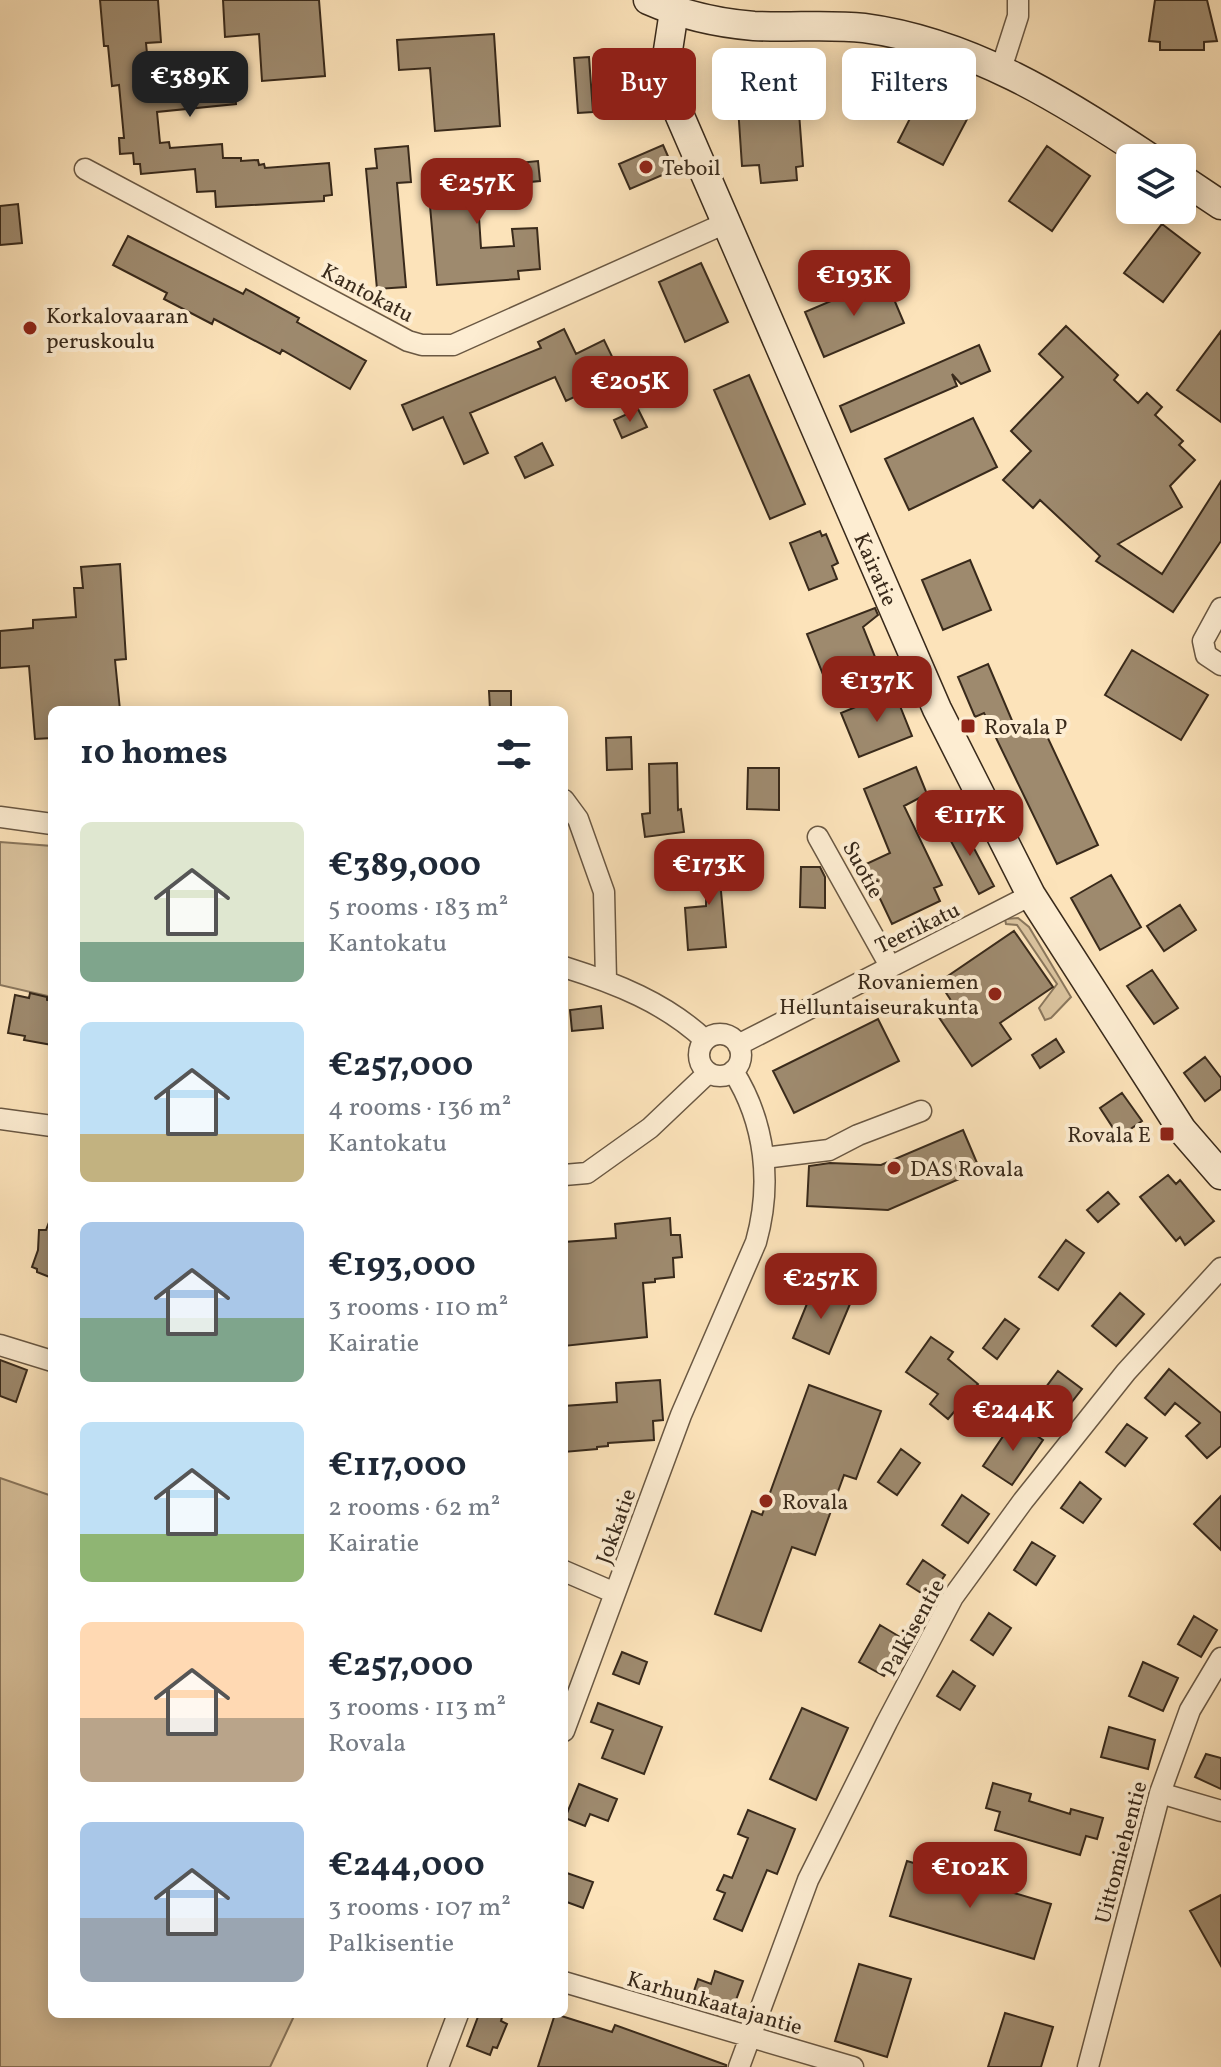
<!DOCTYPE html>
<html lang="en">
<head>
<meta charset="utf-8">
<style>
	:root { --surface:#fff; --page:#f6f6f7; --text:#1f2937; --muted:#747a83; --accent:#8f2418 }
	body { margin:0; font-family:Vollkorn,serif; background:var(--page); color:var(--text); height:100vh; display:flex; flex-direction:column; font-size:30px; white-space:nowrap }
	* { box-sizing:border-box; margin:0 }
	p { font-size:26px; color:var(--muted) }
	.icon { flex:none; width:44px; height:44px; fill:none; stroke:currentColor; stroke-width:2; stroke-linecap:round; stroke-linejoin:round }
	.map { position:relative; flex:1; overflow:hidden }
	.side { position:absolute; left:48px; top:706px; width:520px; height:1312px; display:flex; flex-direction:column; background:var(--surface); border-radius:12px; box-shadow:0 4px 20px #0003 }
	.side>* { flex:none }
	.hud { position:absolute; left:592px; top:48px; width:508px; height:72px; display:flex; gap:16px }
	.buttons { position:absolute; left:1116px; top:144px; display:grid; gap:16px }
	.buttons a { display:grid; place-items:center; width:80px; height:80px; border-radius:12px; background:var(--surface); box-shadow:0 4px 20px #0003; font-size:40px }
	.price { position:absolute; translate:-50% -68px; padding:0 18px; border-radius:16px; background:var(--accent); color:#fff; font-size:26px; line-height:52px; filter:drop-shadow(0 2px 4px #0008) }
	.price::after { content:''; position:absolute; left:50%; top:48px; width:24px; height:18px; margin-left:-12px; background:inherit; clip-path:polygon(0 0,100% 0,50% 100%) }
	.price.current { background:#222; color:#fff }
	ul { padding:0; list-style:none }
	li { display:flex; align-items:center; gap:24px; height:200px; padding:0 32px }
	li span { display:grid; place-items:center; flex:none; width:224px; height:160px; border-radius:12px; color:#555 }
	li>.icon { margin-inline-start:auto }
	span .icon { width:96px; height:96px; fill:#fffc; stroke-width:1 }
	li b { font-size:34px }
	h2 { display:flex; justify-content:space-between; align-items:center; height:96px; padding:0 32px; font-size:34px }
	.tag { padding:0 28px; border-radius:12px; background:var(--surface); box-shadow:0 4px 20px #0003; font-size:28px; line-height:72px }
	.tag.current { background:var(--accent); color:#fff }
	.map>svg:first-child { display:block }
	.green { fill:#dbc49f; stroke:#8a775d; stroke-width:2 }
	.building { fill:#9e8a6e; stroke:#392a1b; stroke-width:2 }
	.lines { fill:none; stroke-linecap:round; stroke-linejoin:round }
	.minor-casing { stroke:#6a5843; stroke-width:23 }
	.secondary-casing { stroke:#392a1b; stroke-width:31 }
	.minor { stroke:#fdedd2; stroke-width:20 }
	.secondary { stroke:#fdedd2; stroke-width:28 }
	.poi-dot { fill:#8f2418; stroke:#fdedd2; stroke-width:3 }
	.labels { text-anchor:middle; stroke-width:8; stroke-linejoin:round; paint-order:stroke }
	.poi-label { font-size:22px; fill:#392a1b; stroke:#fdedd2; text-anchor:start }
	.street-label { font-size:22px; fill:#392a1b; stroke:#fdedd2 }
</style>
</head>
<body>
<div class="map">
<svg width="1221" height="2067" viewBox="0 0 1221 2067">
	<rect width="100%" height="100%" fill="#fce3ba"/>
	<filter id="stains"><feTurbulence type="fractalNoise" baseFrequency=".0025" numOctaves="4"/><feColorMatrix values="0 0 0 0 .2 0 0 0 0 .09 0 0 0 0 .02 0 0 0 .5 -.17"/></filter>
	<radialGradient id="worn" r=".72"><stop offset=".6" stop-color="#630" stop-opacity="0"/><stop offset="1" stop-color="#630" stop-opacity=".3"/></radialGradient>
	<path class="green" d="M 0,842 L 52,846 L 52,997 L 0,985 Z
		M 1018,918 L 1029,927 L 1071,997 L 1051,1018 L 1045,1020 L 1039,1008 L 1057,984 L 1017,925 L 1006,924 L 1005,919 Z
		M 0,1478 L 52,1496 L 52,2014 L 295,2014 L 270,2067 L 0,2067 Z"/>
	<path class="building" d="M 100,0 L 158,0 L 161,42 L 146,43 L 150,85 L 180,82 L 179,71 L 232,66 L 236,104 L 157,112 L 160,143 L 169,142 L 170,148 L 222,144 L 223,158 L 241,158 L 241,161 L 258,160 L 259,165 L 264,164 L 265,168 L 329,163 L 332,195 L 324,196 L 324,201 L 216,207 L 215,191 L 197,192 L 195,169 L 141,174 L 140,164 L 134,164 L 133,153 L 120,154 L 119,138 L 124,138 L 119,85 L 112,86 L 108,46 L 104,46 Z
		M 223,0 L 319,0 L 325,76 L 262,81 L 259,34 L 225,37 Z
		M 1155,0 L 1207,0 L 1217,41 L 1204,42 L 1204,50 L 1160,50 L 1160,42 L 1149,41 Z
		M 494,34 L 500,126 L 435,131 L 430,68 L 399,70 L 397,40 Z
		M 589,57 L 593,112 L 578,113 L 574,58 Z
		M 796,73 L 803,166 L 796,167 L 797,180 L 761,183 L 759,165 L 742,166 L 736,77 Z
		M 928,83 L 974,106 L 943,165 L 898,142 Z
		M 663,145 L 674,170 L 630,189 L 619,164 Z
		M 408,146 L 411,182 L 397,183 L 406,287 L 377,289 L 366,169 L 377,168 L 375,149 Z
		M 1047,146 L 1090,176 L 1052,231 L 1009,201 Z
		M 538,161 L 540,181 L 477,187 L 481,248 L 514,246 L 512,229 L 537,228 L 540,269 L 518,271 L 519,279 L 437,285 L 427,172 Z
		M 18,204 L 22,243 L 0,245 L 0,206 Z
		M 1162,224 L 1200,253 L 1163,302 L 1124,273 Z
		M 128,236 L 243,294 L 246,289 L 299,318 L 297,322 L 366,361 L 350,389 L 282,350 L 280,354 L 214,319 L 212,324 L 164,299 L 167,293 L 113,265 Z
		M 701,263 L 728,322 L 685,342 L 659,282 Z
		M 885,278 L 904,323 L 824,357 L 805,312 Z
		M 1066,326 L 1118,375 L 1114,380 L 1138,403 L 1147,393 L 1162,407 L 1155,415 L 1183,441 L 1179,445 L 1195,460 L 1170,486 L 1182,507 L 1118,544 L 1162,574 L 1221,481 L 1221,541 L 1173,612 L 1096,561 L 1100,556 L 1040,500 L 1033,508 L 1003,480 L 1031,451 L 1011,431 L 1063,377 L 1039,354 Z
		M 564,329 L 576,354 L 604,340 L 621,375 L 566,401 L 555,377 L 470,413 L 488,453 L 464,464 L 443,417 L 413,430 L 402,405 L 541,348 L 538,342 Z
		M 1221,331 L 1221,422 L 1177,390 Z
		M 979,345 L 990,371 L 961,384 L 952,374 L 957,386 L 851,432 L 840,406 Z
		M 749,375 L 805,504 L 770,519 L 714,390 Z
		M 638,409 L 647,427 L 622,438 L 614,420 Z
		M 973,418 L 997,467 L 909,510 L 885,459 Z
		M 542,443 L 553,465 L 525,478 L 515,457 Z
		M 820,531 L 822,536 L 826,534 L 838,563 L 832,566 L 837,579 L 809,590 L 790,543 Z
		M 970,560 L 991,610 L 943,630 L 922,580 Z
		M 120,564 L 126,659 L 115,660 L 120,710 L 52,710 L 52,738 L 35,739 L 29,666 L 0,668 L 0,631 L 33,628 L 33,620 L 76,617 L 74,588 L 83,588 L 81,567 Z
		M 875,608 L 878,615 L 863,627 L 875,657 L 824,677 L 807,634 Z
		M 1132,650 L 1208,695 L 1181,740 L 1105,695 Z
		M 988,664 L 1016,730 L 1039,719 L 1098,845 L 1057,864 L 984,713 L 975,717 L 958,677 Z
		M 489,691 L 511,691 L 511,710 L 490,710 Z
		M 894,691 L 912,736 L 859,757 L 841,713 Z
		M 631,737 L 632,769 L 607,770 L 606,738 Z
		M 677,763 L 678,810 L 681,809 L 684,832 L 645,837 L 642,814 L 650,813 L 649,764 Z
		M 916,767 L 927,794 L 904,806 L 942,885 L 934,888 L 940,901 L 892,924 L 864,865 L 890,853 L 864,789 Z
		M 748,768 L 779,768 L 779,810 L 747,809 Z
		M 960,822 L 994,886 L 979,894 L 945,830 Z
		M 707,845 L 725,845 L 725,880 L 720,880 L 726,947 L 688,950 L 685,908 L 706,906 Z
		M 801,867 L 820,867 L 825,877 L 825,908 L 800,907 Z
		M 1111,875 L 1141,927 L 1100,950 L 1071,898 Z
		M 1180,905 L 1196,930 L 1164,951 L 1147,926 Z
		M 1014,931 L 1053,987 L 1000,1023 L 1011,1039 L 972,1066 L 936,1013 L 952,1002 L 939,982 Z
		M 1152,970 L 1178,1008 L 1154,1024 L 1127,986 Z
		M 30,993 L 47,997 L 47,1000 L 52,1001 L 52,1045 L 24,1040 L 25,1036 L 8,1033 L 15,995 L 29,998 Z
		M 601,1006 L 603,1028 L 572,1031 L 570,1010 Z
		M 878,1019 L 899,1061 L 794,1113 L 773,1071 Z
		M 1056,1039 L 1064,1052 L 1040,1068 L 1032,1055 Z
		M 1205,1057 L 1221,1078 L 1221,1089 L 1205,1101 L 1184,1073 Z
		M 1122,1093 L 1142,1121 L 1119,1137 L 1100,1108 Z
		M 963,1130 L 980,1170 L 888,1210 L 807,1206 L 809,1166 L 830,1163 L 881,1165 Z
		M 1168,1175 L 1176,1184 L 1180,1180 L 1214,1221 L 1185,1245 L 1180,1237 L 1176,1241 L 1140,1197 Z
		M 1108,1192 L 1119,1204 L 1098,1222 L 1087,1210 Z
		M 51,1217 L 52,1217 L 52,1278 L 37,1272 L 37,1269 L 32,1267 L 38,1250 L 39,1230 L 46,1230 Z
		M 670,1218 L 671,1235 L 680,1235 L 682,1257 L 673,1258 L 674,1277 L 655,1279 L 655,1282 L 643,1283 L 647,1337 L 564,1346 L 564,1242 L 616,1238 L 615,1224 Z
		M 1066,1240 L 1084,1253 L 1058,1290 L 1039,1277 Z
		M 813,1289 L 850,1304 L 829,1354 L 793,1338 Z
		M 1120,1293 L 1144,1314 L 1116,1346 L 1092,1326 Z
		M 1005,1319 L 1019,1329 L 997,1359 L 983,1348 Z
		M 931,1337 L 953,1352 L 948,1359 L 978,1384 L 948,1419 L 930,1404 L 938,1394 L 906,1372 Z
		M 0,1360 L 27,1370 L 16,1402 L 0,1396 Z
		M 1169,1369 L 1221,1413 L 1221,1446 L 1207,1458 L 1186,1436 L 1200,1423 L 1175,1403 L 1165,1415 L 1145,1398 Z
		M 1058,1371 L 1082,1389 L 1060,1417 L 1037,1399 Z
		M 660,1380 L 663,1420 L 653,1421 L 654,1440 L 608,1443 L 608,1446 L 597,1447 L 597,1449 L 564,1452 L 564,1406 L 617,1402 L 616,1383 Z
		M 809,1385 L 881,1411 L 856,1479 L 844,1475 L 815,1555 L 792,1547 L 761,1631 L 715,1614 L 752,1511 L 762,1515 Z
		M 1014,1420 L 1043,1440 L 1012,1485 L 983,1466 Z
		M 1127,1424 L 1147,1438 L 1125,1466 L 1106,1452 Z
		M 901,1449 L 920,1463 L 897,1495 L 878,1482 Z
		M 1080,1482 L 1101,1499 L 1083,1523 L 1061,1508 Z
		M 962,1495 L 989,1514 L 968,1543 L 942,1525 Z
		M 1221,1496 L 1221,1550 L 1194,1524 Z
		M 1032,1542 L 1055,1556 L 1036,1585 L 1014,1570 Z
		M 923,1560 L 945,1575 L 929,1598 L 907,1584 Z
		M 989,1613 L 1011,1628 L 993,1655 L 971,1640 Z
		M 1194,1616 L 1217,1630 L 1201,1657 L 1178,1644 Z
		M 880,1625 L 905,1640 L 884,1676 L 859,1662 Z
		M 622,1652 L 647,1662 L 639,1684 L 613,1674 Z
		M 1143,1662 L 1178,1678 L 1163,1711 L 1129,1696 Z
		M 953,1671 L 975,1686 L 960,1710 L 937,1696 Z
		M 598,1703 L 662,1727 L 644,1774 L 602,1758 L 613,1730 L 591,1722 Z
		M 802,1708 L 848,1728 L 816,1800 L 770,1779 Z
		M 1109,1727 L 1155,1740 L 1148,1769 L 1101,1757 Z
		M 1206,1754 L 1221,1758 L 1221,1789 L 1195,1777 Z
		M 993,1783 L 1031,1794 L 1029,1801 L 1070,1814 L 1071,1809 L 1103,1818 L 1097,1839 L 1086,1836 L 1080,1855 L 995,1830 L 1000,1812 L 986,1808 Z
		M 579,1784 L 617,1799 L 608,1821 L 590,1814 L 585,1826 L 565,1818 Z
		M 748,1810 L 795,1829 L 777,1874 L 767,1870 L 742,1931 L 714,1919 L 725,1893 L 717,1890 L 724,1875 L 732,1878 L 748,1838 L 738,1834 Z
		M 907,1861 L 1051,1904 L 1034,1959 L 890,1916 Z
		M 564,1872 L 593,1882 L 583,1908 L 564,1901 Z
		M 1221,1895 L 1221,1966 L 1190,1911 Z
		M 859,1964 L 911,1979 L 887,2057 L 835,2041 Z
		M 715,1971 L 743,1981 L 730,2016 L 703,2006 L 705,1999 L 693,1994 L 698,1979 L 711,1984 Z
		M 1005,2013 L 1053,2027 L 1041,2067 L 988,2067 Z
		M 479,2014 L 503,2014 L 501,2021 L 507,2024 L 497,2048 L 493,2047 L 490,2055 L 467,2046 Z
		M 555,2014 L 612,2032 L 615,2025 L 726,2065 L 726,2067 L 538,2067 Z"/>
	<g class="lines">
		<defs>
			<path id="minor" d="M 1001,69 L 1018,16 L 1018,0
				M 85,169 L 408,341 L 422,345 L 453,345 L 728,222
				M 1221,608 L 1203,641 L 1206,655 L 1221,665
				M 564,800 L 578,819 L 604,892 L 606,980
				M 0,817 L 52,824
				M 818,837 L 890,966
				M 564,967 C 615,983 666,1003 705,1040
				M699 1055a21 21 0 1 1 42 0a21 21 0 1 1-42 0Z
				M 738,1045 L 1031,895
				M 0,1119 L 52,1126
				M 764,1158 L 829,1150 L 858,1135 L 921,1111
				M 564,1175 L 587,1173 L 650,1128 L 708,1073
				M 0,1345 L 52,1361
				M 564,1571 L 615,1593
				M 564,1731 L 681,1415 L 756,1242 C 772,1185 766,1123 733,1071
				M 1160,1793 L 1221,1811
				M 564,1982 L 853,2067
				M 438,2067 L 458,2014
				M 739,2067 L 808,1880 L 887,1722 L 953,1597 L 1023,1501 L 1126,1372 L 1221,1268
				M 1088,2067 L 1160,1793 L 1190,1710 L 1221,1658"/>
			<g id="secondary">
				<path d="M 648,0 C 682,15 717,23 754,26 C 791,28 828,24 864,28 C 970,42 1063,100 1150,158"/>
				<path id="s1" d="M 674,11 L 665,70 L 673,100 L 937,709 L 1031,895 L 1182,1130 L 1221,1175"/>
				<path d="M 1182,179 L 1221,205"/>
			</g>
		</defs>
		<use href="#minor" class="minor-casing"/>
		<use href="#secondary" class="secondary-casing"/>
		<use href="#minor" class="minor"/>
		<use href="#secondary" class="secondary"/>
	</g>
	<g class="poi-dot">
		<circle cx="646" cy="167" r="8"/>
		<circle cx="30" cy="328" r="8"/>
		<rect x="960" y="718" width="16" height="16" rx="4"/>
		<circle cx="995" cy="994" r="8"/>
		<rect x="1159" y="1126" width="16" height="16" rx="4"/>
		<circle cx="894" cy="1168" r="8"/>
		<circle cx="766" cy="1501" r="8"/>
	</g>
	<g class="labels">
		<g class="poi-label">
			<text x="662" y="175">Teboil</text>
			<text x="46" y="323">Korkalovaaran<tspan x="46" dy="25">peruskoulu</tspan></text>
			<text x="984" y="734">Rovala P</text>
			<text x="979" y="989" text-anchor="end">Rovaniemen<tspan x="979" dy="25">Helluntaiseurakunta</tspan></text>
			<text x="1151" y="1142" text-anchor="end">Rovala E</text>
			<text x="910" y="1176">DAS Rovala</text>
			<text x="782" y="1509">Rovala</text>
		</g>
		<g class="street-label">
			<text transform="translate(368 292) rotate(28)" y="8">Kantokatu</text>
			<text dy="8" stroke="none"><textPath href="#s1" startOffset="602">Kairatie</textPath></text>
			<text transform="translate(864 869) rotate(61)" y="8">Suotie</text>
			<text transform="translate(917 927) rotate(-26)" y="8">Teerikatu</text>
			<text transform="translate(615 1526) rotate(-70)" y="8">Jokkatie</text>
			<text transform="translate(912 1627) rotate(-61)" y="8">Palkisentie</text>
			<text transform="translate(1120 1852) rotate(-75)" y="8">Uittomiehentie</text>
			<text transform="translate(715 2002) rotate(16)" y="8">Karhunkaatajantie</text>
		</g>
	</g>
	<rect width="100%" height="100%" filter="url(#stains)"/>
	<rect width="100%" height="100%" fill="url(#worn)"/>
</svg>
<div class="buttons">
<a><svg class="icon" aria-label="layers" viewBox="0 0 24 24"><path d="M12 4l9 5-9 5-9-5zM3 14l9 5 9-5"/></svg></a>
</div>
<b class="price current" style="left:190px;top:119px">€389K</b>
<b class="price" style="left:477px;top:226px">€257K</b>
<b class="price" style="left:854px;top:318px">€193K</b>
<b class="price" style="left:630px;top:424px">€205K</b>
<b class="price" style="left:877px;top:724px">€137K</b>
<b class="price" style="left:970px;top:858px">€117K</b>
<b class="price" style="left:709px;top:907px">€173K</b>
<b class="price" style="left:821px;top:1321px">€257K</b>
<b class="price" style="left:1013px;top:1453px">€244K</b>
<b class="price" style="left:970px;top:1910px">€102K</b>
<div class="hud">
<a class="tag current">Buy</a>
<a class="tag">Rent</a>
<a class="tag">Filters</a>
</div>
<section class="side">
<h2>10 homes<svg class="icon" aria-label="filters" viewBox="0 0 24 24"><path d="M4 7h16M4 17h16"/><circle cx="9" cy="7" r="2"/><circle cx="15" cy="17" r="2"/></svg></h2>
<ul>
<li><span style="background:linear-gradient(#dfe7d0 75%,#7fa58c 0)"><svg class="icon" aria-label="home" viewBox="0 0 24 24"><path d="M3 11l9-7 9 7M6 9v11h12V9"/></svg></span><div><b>€389,000</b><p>5 rooms · 183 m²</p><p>Kantokatu</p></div></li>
<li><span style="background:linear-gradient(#bfe0f5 70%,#c2b280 0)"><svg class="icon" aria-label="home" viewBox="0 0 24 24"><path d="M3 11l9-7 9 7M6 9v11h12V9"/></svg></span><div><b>€257,000</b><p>4 rooms · 136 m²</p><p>Kantokatu</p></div></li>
<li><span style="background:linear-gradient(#a9c7e8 60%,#7fa58c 0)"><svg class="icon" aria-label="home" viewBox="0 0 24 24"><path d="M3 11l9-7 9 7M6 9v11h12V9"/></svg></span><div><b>€193,000</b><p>3 rooms · 110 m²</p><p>Kairatie</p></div></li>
<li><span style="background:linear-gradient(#bfe0f5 70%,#8fb573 0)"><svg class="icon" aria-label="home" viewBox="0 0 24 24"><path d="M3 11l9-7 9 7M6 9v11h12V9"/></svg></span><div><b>€117,000</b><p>2 rooms · 62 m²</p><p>Kairatie</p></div></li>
<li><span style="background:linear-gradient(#ffd9b3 60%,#b9a48a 0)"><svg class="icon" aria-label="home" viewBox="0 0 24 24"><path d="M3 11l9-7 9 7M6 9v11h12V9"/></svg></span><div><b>€257,000</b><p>3 rooms · 113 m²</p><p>Rovala</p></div></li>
<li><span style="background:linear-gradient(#a9c7e8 60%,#9aa5b1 0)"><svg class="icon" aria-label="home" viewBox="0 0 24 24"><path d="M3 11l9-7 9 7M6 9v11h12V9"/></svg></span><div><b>€244,000</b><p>3 rooms · 107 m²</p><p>Palkisentie</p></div></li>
</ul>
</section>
</div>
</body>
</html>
